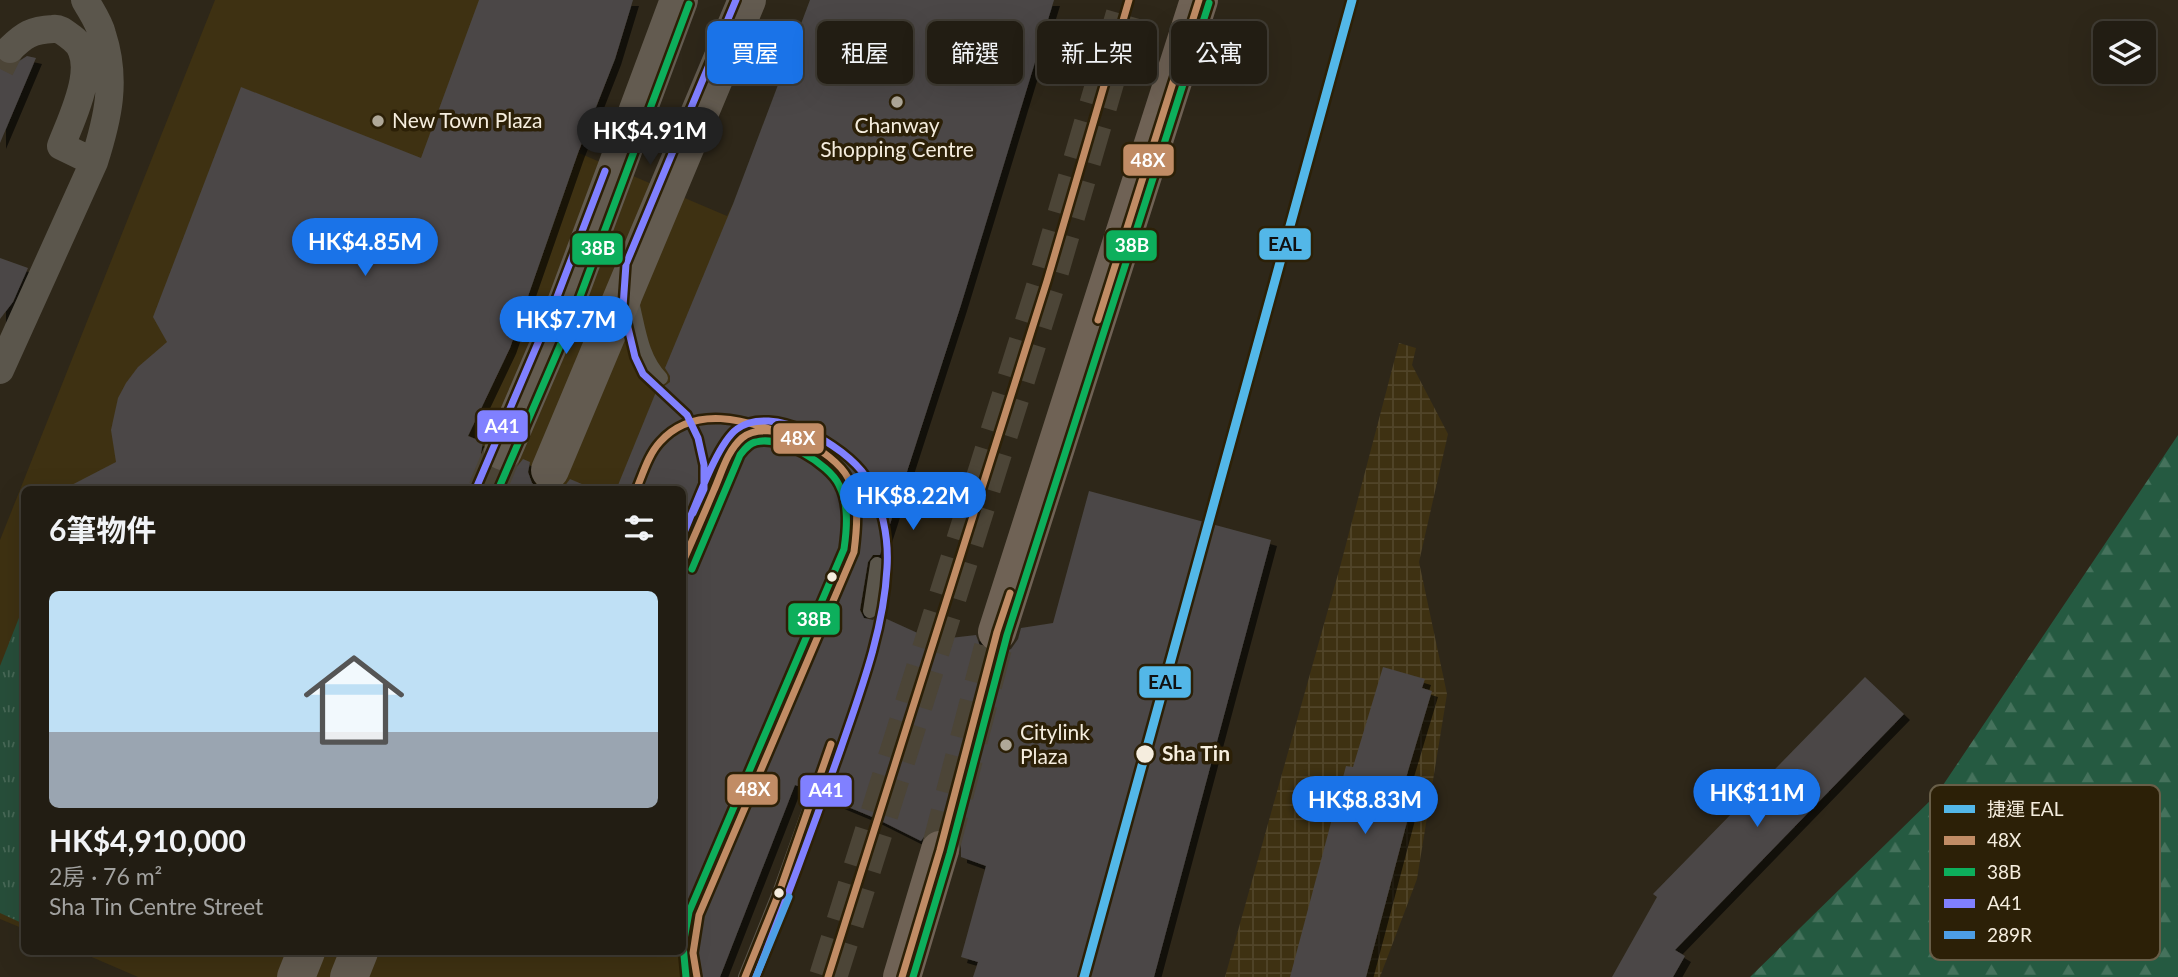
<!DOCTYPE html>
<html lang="zh-TW">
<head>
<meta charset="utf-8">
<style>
	:root { --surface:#221d13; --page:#2e2a21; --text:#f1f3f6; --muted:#a2a2a0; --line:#3f3b33; --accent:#1a73e8 }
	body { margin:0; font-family:Lato,"Noto Sans TC",sans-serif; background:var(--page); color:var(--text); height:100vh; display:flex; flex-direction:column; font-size:26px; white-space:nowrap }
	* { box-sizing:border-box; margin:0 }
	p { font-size:23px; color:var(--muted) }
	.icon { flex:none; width:38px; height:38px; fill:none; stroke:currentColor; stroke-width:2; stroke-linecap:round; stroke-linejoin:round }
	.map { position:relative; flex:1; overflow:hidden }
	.sheet { position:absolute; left:21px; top:486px; width:665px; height:469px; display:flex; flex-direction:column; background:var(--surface); border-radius:10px; box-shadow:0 7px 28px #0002,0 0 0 2px var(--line) }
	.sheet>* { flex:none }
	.banner { position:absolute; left:707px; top:21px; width:665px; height:63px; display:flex; gap:14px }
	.controls { position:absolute; left:2093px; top:21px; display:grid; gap:14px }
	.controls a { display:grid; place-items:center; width:63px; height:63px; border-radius:10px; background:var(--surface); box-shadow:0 7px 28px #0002,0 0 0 2px var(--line); font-size:35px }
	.price { position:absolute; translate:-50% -60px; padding:0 16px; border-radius:24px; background:var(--accent); color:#fff; font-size:23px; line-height:46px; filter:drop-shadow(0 2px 4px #0008) }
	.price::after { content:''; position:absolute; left:50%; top:42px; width:21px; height:16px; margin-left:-10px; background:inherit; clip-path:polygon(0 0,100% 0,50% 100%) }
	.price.active { background:#222; color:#fff }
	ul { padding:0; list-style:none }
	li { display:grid; align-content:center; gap:14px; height:371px; padding:0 28px }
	li span { display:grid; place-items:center; height:217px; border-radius:10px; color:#555 }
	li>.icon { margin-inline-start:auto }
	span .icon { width:126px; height:126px; fill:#fffc; stroke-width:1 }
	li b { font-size:30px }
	h2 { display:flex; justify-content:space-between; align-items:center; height:84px; padding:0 28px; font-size:30px }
	.chip { padding:0 24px; border-radius:10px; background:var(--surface); box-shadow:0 7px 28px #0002,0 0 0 2px var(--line); font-size:24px; line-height:63px }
	.chip.active { background:var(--accent); color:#fff }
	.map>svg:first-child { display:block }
	.built { fill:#3e3112 }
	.industrial { fill:url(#industrial-grid) }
	.forest { fill:url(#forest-firs) }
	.park { fill:url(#park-tufts) }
	.building { fill:#4b4746; filter:url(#shadow) }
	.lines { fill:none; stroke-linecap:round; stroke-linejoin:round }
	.street-tunnel { stroke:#4c4537; stroke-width:28; stroke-dasharray:28 14; stroke-linecap:butt }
	.secondary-tunnel { stroke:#4c4537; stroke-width:38; stroke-dasharray:38 19; stroke-linecap:butt }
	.highway-tunnel { stroke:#4c4537; stroke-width:38; stroke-dasharray:38 19; stroke-linecap:butt }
	.lane { stroke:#5b564c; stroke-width:14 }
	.street { stroke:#5b564c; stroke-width:28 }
	.secondary { stroke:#635b50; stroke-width:38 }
	.highway { stroke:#6f6255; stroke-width:38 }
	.bus-1-casing { stroke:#2c2007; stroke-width:12 }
	.bus-2-casing { stroke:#2c2007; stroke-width:12 }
	.bus-3-casing { stroke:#2c2007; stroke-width:12 }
	.bus-4-casing { stroke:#2c2007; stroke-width:12 }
	.bus-1 { stroke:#c18c65; stroke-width:7 }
	.bus-2 { stroke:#0daf5c; stroke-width:7 }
	.bus-3 { stroke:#8080ff; stroke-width:7 }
	.bus-4 { stroke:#4d9ee5; stroke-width:7 }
	.metro-1-casing { stroke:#2c2007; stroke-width:14 }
	.metro-1 { stroke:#53b7e8; stroke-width:9 }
	.poi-dot { fill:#afa899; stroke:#2c2007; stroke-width:2.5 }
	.bus-dot { fill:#f5edde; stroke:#2c2007; stroke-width:2.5 }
	.labels { text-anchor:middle; stroke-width:7; stroke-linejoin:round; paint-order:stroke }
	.poi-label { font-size:21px; fill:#f5edde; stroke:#2c2007; text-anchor:start }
	.stop-label { font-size:21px; font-weight:bold; fill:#f5edde; stroke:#2c2007; text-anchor:start }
	.key { fill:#2c2007; stroke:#685e48; stroke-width:2 }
	.key-label { font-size:19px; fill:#f5edde }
	.line-badge { stroke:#2c2007; stroke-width:2.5 }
	.badge-label { font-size:19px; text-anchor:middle; font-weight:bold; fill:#fff }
	.pale-badge-label { font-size:19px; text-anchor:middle; font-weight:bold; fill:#111 }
</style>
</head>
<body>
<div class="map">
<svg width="2178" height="977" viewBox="0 0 2178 977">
	<defs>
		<pattern id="industrial-grid" width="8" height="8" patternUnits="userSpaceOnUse" patternTransform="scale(1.75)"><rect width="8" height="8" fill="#3e3112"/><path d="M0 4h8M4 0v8" fill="none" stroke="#514529"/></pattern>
		<pattern id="forest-firs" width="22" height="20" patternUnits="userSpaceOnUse" patternTransform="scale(1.75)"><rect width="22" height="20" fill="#255a41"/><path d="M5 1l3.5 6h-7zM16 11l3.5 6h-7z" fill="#45725c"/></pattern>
		<pattern id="park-tufts" width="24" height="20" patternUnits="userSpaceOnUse" patternTransform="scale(1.75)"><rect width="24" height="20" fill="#274e3a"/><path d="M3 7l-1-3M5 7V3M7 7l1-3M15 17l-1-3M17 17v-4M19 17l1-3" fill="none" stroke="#476856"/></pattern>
		<filter id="shadow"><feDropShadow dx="6" dy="6" stdDeviation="0" flood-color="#0009"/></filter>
	</defs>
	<rect width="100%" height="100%" fill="#2e2719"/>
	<path class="built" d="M 215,0 L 629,0 L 629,14 L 615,59 L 579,153 L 727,216 L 733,204 L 961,305 L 877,564 L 866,609 L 856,624 L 720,977 L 138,977 L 80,952 L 682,952 L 682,490 L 24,490 L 24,929 L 0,919 L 0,540 Z"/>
	<path class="industrial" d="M 1399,343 L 1416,348 L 1412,365 L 1448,434 L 1419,562 L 1447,694 L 1417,879 L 1380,977 L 1225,977 L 1340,567 Z"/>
	<path class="forest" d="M 2178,435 L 2178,977 L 1750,977 L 1937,794 Z"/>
	<path class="park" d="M 24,605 L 24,924 L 0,913 L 0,666 Z"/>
	<path class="building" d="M 479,0 L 633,0 L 615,59 L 578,153 L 510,348 L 468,436 L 483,442 L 481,453 L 485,463 L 495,471 L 506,473 L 515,469 L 523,459 L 530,462 L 528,472 L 532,483 L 541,490 L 62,490 L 116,462 L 111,430 L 118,398 L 126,383 L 138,367 L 167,342 L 153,317 L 241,87 L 421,158 Z
		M 810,0 L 1054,0 L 961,305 L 880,555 L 873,555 L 868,562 L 860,610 L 864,618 L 873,620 L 878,615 L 933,640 L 976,635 L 980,646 L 991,653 L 1001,653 L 1011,649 L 1018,639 L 1021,628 L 1053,623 L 1089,491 L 1271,540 L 1154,977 L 973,977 L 978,962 L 961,957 L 986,866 L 961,857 L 961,844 L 956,836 L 947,829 L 934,829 L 926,834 L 921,841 L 877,819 L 824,797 L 823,787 L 814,783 L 806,789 L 795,785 L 720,977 L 682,977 L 682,490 L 616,490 L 658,387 L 663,387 L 670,382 L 670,376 L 665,368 L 733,204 Z
		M 27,56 L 36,58 L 0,143 L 0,62 L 6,65 L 13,65 Z
		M 0,258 L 28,268 L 13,302 L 0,319 Z
		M 570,479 L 596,490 L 557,490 L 564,487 Z
		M 1383,667 L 1425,679 L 1422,688 L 1432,691 L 1405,781 L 1417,784 L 1366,977 L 1290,977 L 1346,766 L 1353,767 Z
		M 1865,677 L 1904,714 L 1675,950 L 1685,956 L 1673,977 L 1612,977 L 1657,897 L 1653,894 Z"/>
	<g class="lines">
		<path class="street-tunnel" d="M 0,69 L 10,49"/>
		<path class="secondary-tunnel" d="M 487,490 L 503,451"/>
		<path class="highway-tunnel" d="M 940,850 L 997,632
			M 828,977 L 1047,281 L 1129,0"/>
		<path class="lane" d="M 634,298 L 633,306 C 639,332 642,358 661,378
			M 870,611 L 877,564
			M 745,977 L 779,893 L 815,793"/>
		<path class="street" d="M 10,49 C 24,35 32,30 53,29 C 61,28 65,33 72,38 C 102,60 71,119 61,146 L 94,162
			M 0,370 L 94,162 C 108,118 117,80 102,34 C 99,22 91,11 85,0"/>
		<path class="secondary" d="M 503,451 L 562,314 L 679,0
			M 550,470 L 747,0
			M 296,977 L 306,952
			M 349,977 L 359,952"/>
		<path class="highway" d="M 997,632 L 1199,0
			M 902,977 L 940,850"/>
		<defs>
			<path id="bus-1" d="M 1098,320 L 1199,0
				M 636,490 C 643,474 648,455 660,442 C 694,404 746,420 787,435
				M 682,564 C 693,539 704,514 714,490 C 722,472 727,451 742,438 C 769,415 834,451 848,478 C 860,500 857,528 854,552 L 699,915 L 693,953 L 697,977
				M 745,977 L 779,893 L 831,744
				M 828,977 L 1047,281 L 1129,0
				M 902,977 L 940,850 L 997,632 L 1010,593"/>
			<path id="bus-2" d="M 498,490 L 572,318 L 689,4
				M 686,977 L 683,945 L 689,912 L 844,549 C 847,528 849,504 839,485 C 829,464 781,435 756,442 C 749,443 744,450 740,455 L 692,569
				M 913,977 L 950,853 L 1007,635 L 1209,3"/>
			<path id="bus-3" d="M 477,486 L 552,310 L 605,171
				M 693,513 L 704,489 L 704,465 L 698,438 L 687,415 L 643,374 L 635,357 L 623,307 L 626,264 L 736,0
				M 682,537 C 694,511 716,444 737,429 C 771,403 845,445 866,477 C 882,503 889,538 887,568 C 884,629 861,690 841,748 C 814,825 786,901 756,977"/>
			<path id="bus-4" d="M 756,977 L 789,897"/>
		</defs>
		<use href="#bus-1" class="bus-1-casing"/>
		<use href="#bus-2" class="bus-2-casing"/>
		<use href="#bus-3" class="bus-3-casing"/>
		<use href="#bus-4" class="bus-4-casing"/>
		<use href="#bus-1" class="bus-1"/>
		<use href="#bus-2" class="bus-2"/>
		<use href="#bus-3" class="bus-3"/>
		<use href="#bus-4" class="bus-4"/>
		<defs>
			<path id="metro-1" d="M 1084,977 L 1352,0"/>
		</defs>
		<use href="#metro-1" class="metro-1-casing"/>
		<use href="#metro-1" class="metro-1"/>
	</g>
	<g class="poi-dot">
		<circle cx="897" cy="102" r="7"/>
		<circle cx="378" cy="121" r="7"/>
		<circle cx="1006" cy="745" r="7"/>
	</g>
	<g class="bus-dot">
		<circle cx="832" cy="577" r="6"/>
		<circle cx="1145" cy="754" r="10"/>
		<circle cx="779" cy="893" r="6"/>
	</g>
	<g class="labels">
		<g class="poi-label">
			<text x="392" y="128">New Town Plaza</text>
			<text x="897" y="133" text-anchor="middle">Chanway<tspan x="897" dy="24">Shopping Centre</tspan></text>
			<text x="1020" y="740">Citylink<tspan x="1020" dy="24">Plaza</tspan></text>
		</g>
		<g class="stop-label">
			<text x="1162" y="761">Sha Tin</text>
		</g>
	</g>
	<rect x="1930" y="785" width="230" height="175" rx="10" class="key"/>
	<rect x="1944" y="805" width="31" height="8" fill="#53b7e8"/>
	<rect x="1944" y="836" width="31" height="9" fill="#c18c65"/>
	<rect x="1944" y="868" width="31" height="8" fill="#0daf5c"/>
	<rect x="1944" y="899" width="31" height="9" fill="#8080ff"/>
	<rect x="1944" y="931" width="31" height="8" fill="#4d9ee5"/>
	<g class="key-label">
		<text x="1987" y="816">捷運 EAL</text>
		<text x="1987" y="847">48X</text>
		<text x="1987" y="879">38B</text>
		<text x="1987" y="910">A41</text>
		<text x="1987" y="942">289R</text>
	</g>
	<g class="line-badge">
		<rect x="1122" y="143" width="53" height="34" rx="7" fill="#c18c65"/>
		<rect x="1258" y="227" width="54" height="34" rx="7" fill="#53b7e8"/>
		<rect x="1105" y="229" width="53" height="33" rx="7" fill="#0daf5c"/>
		<rect x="571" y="232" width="53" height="34" rx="7" fill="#0daf5c"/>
		<rect x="476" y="409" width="53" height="34" rx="7" fill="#8080ff"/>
		<rect x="772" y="422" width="53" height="33" rx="7" fill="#c18c65"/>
		<rect x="787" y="602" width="54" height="34" rx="7" fill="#0daf5c"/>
		<rect x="1138" y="665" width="54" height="34" rx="7" fill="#53b7e8"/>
		<rect x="726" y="773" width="53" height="33" rx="7" fill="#c18c65"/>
		<rect x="799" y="774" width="54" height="34" rx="7" fill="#8080ff"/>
	</g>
	<g class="badge-label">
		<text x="1148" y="167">48X</text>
		<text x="1132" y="252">38B</text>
		<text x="598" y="255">38B</text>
		<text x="502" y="433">A41</text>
		<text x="798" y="445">48X</text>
		<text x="814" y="626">38B</text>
		<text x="753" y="796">48X</text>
		<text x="826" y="797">A41</text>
	</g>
	<g class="pale-badge-label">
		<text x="1285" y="251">EAL</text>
		<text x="1165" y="689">EAL</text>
	</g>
</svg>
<div class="controls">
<a><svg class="icon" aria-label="layers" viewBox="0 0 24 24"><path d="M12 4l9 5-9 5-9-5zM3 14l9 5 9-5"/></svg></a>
</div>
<b class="price active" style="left:650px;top:167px">HK$4.91M</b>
<b class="price" style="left:365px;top:278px">HK$4.85M</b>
<b class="price" style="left:566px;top:356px">HK$7.7M</b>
<b class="price" style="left:913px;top:532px">HK$8.22M</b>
<b class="price" style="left:1757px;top:829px">HK$11M</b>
<b class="price" style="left:1365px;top:836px">HK$8.83M</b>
<div class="banner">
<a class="chip active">買屋</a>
<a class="chip">租屋</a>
<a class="chip">篩選</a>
<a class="chip">新上架</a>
<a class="chip">公寓</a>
</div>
<section class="sheet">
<h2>6筆物件<svg class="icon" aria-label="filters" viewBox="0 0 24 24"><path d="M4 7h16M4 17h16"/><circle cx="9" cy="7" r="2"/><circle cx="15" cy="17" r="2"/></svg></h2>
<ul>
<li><span style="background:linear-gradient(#bfe0f5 65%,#9aa5b1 0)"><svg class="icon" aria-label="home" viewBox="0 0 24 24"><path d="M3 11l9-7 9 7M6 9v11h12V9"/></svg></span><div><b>HK$4,910,000</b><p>2房 · 76 m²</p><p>Sha Tin Centre Street</p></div></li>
</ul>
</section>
</div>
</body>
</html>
